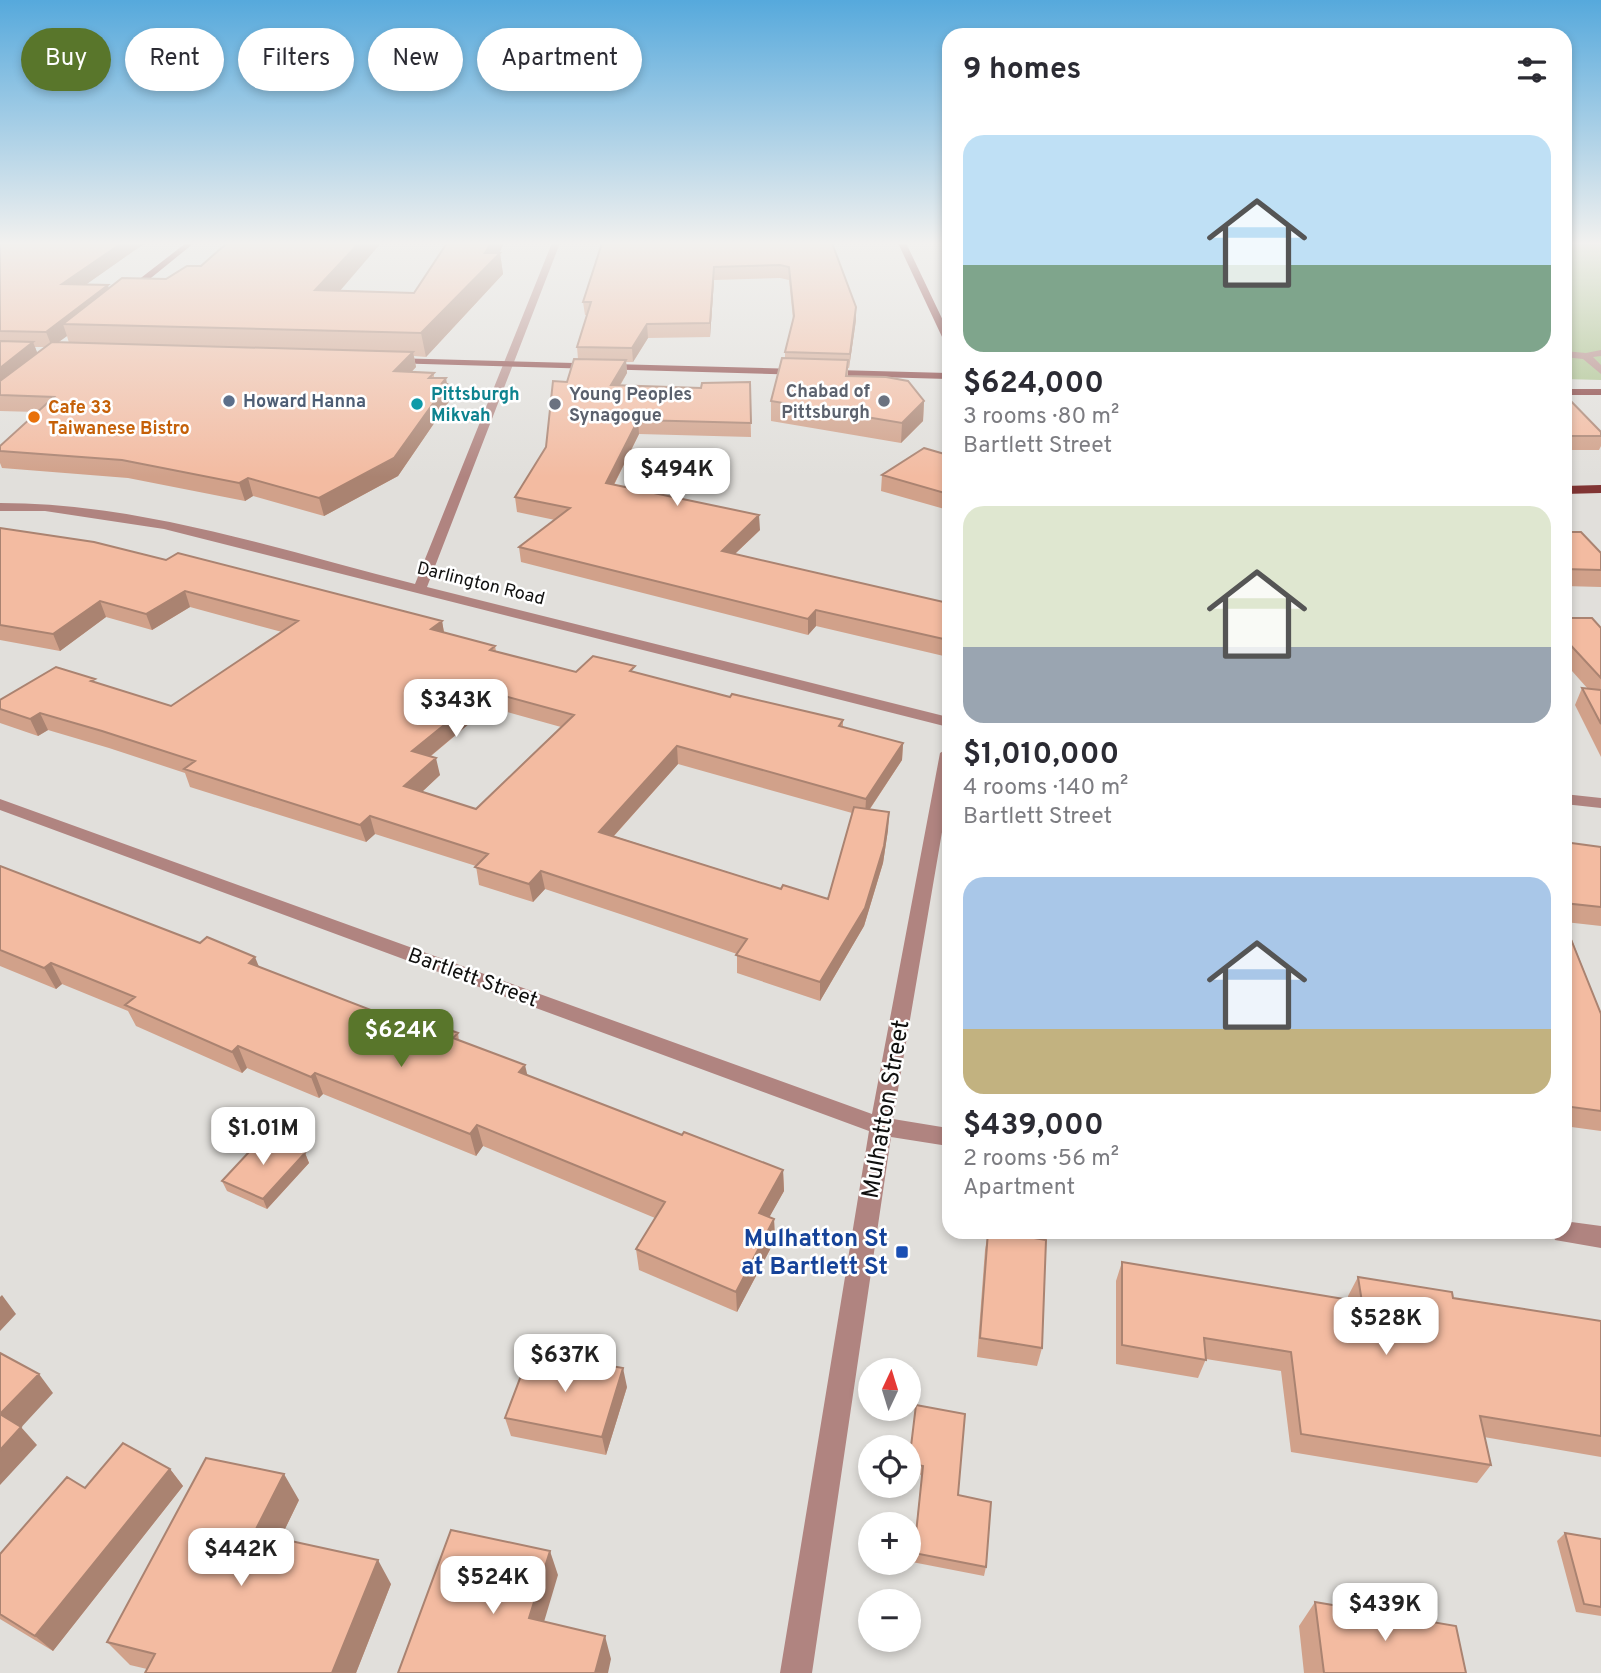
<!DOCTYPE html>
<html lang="en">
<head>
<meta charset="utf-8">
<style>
	:root { --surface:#fff; --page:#f2f2f3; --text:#2b2b33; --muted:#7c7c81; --accent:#59762b }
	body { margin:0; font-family:Overpass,sans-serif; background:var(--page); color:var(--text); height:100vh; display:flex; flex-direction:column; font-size:26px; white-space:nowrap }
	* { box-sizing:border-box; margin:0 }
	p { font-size:23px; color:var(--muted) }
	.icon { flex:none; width:38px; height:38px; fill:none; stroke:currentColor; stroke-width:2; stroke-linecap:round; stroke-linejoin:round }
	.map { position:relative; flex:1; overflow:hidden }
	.drawer { position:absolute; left:942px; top:28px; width:630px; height:1211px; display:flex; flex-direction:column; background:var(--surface); border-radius:21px; box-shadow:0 4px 10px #0003 }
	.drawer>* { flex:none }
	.banner { position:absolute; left:21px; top:28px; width:665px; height:63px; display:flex; gap:14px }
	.needle { width:46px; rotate:4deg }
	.buttons { position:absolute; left:858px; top:1358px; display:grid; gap:14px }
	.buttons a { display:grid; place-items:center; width:63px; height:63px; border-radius:50%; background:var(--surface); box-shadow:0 4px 10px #0003; font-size:35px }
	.price { position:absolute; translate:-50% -60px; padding:0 16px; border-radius:14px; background:#fff; color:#222; font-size:23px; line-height:46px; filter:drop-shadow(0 2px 4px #0008) }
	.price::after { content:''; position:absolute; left:50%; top:42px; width:21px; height:16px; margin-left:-10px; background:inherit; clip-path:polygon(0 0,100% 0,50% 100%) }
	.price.active { background:var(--accent); color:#fff }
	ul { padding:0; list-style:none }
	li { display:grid; align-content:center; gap:14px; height:371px; padding:0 21px }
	li span { display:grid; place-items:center; height:217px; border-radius:21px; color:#555 }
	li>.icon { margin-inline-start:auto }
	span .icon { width:126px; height:126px; fill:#fffc; stroke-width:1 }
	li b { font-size:30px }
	h2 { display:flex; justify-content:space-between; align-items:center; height:84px; padding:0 21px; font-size:30px }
	.chip { padding:0 24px; border-radius:32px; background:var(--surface); box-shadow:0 4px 10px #0003; font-size:24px; line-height:63px }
	.chip.active { background:var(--accent); color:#fff }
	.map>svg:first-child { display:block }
	.green { fill:#a5bf85 }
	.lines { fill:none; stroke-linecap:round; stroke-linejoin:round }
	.minor { fill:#b08480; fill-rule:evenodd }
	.major { fill:#813534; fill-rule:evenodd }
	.wall { fill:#d1a18a; fill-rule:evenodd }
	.shaded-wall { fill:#aa8371 }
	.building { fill:#f3bba1; stroke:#aa8371; stroke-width:2; fill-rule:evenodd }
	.service-dot { fill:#5c6f8a; stroke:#fff; stroke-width:2.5 }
	.worship-dot { fill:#6b7280; stroke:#fff; stroke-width:2.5 }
	.culture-dot { fill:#0f9aa8; stroke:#fff; stroke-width:2.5 }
	.food-dot { fill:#e8710a; stroke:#fff; stroke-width:2.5 }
	.transit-dot { fill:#1a4fb4; stroke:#fff; stroke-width:2.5 }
	.labels { text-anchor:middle; stroke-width:5; stroke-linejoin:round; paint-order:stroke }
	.far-worship-label { font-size:18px; font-weight:bold; fill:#5b616d; stroke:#fff; text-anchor:end }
	.far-culture-label { font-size:18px; font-weight:bold; fill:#0d838f; stroke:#fff; text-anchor:start }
	.far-service-label { font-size:18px; font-weight:bold; fill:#4e5e75; stroke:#fff; text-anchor:start }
	.far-food-label { font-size:18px; font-weight:bold; fill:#c56008; stroke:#fff; text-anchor:start }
	.far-street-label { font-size:18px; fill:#10100f; stroke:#fff }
	.street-label { font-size:21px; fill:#10100f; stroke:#fff }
	.near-street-label { font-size:24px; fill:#10100f; stroke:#fff }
	.near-transit-label { font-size:24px; font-weight:bold; fill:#164399; stroke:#fff; text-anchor:end }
</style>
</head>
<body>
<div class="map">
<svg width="1601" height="1673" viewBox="0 0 1601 1673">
	<rect width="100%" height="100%" fill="#e1dfdb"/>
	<path class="green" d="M 1565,243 L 1601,243 L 1601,380 L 1565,379 Z"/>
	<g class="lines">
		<path class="minor" d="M 552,243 L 560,243 L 427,587 L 948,717 L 948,727 L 164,529 L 45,511 L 0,511 L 0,503 C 141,503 280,550 415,584 Z
			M 1601,350 L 1601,356 L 1593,357 L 1601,365 L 1601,374 L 1583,359 L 1564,357 L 1564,351 L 1586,353 Z
			M 948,748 L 948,797 L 893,1119 L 948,1128 L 948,1146 L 891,1137 L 812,1673 L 780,1673 L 869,1131 L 0,810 L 0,799 L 872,1114 L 940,753 Z
			M 1564,794 L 1601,798 L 1601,808 L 1564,804 Z
			M 1564,1221 L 1601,1226 L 1601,1248 L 1555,1240 L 1552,1232 L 1564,1232 Z"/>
		<path class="major" d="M 186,243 L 194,243 L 130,295 L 124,295 L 124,291 Z
			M 898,243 L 906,243 L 948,331 L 948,342 L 943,339 Z
			M 392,358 L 948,373 L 948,379 L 389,363 L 387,361 Z
			M 1564,389 L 1601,389 L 1601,395 L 1564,395 Z
			M 1601,485 L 1601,493 L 1564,494 L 1564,486 Z"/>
	</g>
	<path class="wall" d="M 0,243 L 145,243 L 86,284 L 109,288 L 339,291 L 414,293 L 447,243 L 504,243 L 499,253 L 500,253 L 503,274 L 426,357 L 414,356 L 416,367 L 411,372 L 434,373 L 434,378 L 449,394 L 450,400 L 398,476 L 324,516 L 253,496 L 245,501 L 128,478 L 2,468 L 0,463 L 0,446 L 37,412 L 0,411 ZM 67,336 L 69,343 L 58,342 ZM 35,347 L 46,347 L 37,353 Z
		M 602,243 L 832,243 L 856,307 L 856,320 L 849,368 L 848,368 L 848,376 L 924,401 L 923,421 L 901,443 L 771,421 L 771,401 L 785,358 L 785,352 L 793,319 L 789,280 L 780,278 L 714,280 L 710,337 L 648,338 L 633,362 L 626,362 L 627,373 L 620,386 L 701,388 L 750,382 L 751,437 L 639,434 L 614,485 L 760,530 L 735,554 L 948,603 L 948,657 L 816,626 L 808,635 L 521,562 L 519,547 L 555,520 L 517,512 L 515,497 L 546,447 L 567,382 L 578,359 L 577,347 L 587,315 L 585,315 L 583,302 Z
		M 1564,394 L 1601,432 L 1601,446 L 1599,450 L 1564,450 Z
		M 948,455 L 948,510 L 881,491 L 882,475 Z
		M 0,528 L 166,560 L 442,621 L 444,633 L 495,646 L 496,651 L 576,672 L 635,672 L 730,697 L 843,720 L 843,727 L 903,743 L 902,760 L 870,809 L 889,812 L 888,830 L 883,863 L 864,926 L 820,1001 L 737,973 L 737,954 L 629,917 L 545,889 L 533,902 L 479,885 L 476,866 L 375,834 L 366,842 L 190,787 L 185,773 L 109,748 L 48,730 L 38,736 L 0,723 L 0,700 L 97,683 L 171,706 L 282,632 L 190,607 L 152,630 L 106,617 L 60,651 L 0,640 ZM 489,707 L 561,727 L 476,809 L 422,792 L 440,775 L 431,756 ZM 678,764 L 852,813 L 828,899 L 781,889 L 614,836 Z
		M 1564,532 L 1601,553 L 1601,587 L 1564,586 Z
		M 1564,618 L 1601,628 L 1601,757 L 1575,705 L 1582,688 L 1588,689 L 1564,662 Z
		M 1564,842 L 1601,847 L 1601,926 L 1565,922 L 1601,1014 L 1601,1131 L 1564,1126 Z
		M 0,866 L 407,1024 L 458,1033 L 459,1041 L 527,1075 L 682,1135 L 783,1170 L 784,1191 L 769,1217 L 774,1219 L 775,1240 L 737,1312 L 639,1270 L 636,1249 L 655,1218 L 483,1146 L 476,1156 L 323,1094 L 319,1098 L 247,1068 L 242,1073 L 136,1026 L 128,1011 L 62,984 L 56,989 L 0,966 Z
		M 305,1153 L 309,1163 L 267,1209 L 227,1191 L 222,1181 Z
		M 988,1232 L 1042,1348 L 1037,1366 L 977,1357 L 985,1250 Z
		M 1122,1262 L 1348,1300 L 1348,1296 L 1358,1277 L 1453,1298 L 1601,1321 L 1601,1457 L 1484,1437 L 1491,1465 L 1477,1483 L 1291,1452 L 1281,1371 L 1206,1359 L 1198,1378 L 1116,1364 L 1116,1281 Z
		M 627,1387 L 606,1455 L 511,1436 L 505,1418 Z
		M 916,1405 L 958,1495 L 986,1567 L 984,1576 L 912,1562 L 922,1475 L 908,1472 Z
		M 170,1469 L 183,1486 L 53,1651 L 0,1619 L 0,1554 L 85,1488 Z
		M 299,1500 L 280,1539 L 391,1584 L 356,1673 L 145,1673 L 147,1669 L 130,1665 L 107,1642 Z
		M 1565,1533 L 1601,1539 L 1601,1616 L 1576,1612 L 1557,1541 Z
		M 1315,1602 L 1466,1673 L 1304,1673 L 1299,1626 Z"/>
	<path class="shaded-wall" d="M 122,243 L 145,243 L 67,298 L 62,284 Z
		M 359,243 L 381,243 L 321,313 L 315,290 Z
		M 491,243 L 504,243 L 498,256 L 500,253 L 503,274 L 426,357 L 421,333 L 485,253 Z
		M 714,267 L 714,280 L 710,337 L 710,323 Z
		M 108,285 L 112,299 L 63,324 L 67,336 L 52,347 L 46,332 Z
		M 856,307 L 856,320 L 849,368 L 850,354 Z
		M 647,324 L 648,338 L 633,362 L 632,348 Z
		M 33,342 L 39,357 L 0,389 L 0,368 Z
		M 413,352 L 416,367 L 397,387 L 394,371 Z
		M 626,360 L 627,373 L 612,398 L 611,385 Z
		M 446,378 L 450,400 L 398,476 L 324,516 L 319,498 L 442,383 Z
		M 924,401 L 923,421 L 901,443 L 902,423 Z
		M 638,420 L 639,434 L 607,498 L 606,483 Z
		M 248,478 L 253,496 L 245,501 L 239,483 Z
		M 759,515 L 760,530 L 722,566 L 722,551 Z
		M 185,591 L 190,607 L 152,630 L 146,614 Z
		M 100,601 L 106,617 L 60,651 L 53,634 Z
		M 816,610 L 816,626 L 808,635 L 808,619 Z
		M 442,621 L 445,638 L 431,629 Z
		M 486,691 L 489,707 L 416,768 L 412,751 Z
		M 40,713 L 48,730 L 38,736 L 30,719 Z
		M 903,743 L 902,760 L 865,816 L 866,799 Z
		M 677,746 L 678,764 L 602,849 L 599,832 Z
		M 436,758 L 440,775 L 409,804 L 404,786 Z
		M 889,812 L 888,830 L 883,863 L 864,926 L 820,1001 L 820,982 Z
		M 370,816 L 375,834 L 366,842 L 360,825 Z
		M 541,871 L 545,889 L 533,902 L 529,884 Z
		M 255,957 L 264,979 L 249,963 Z
		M 51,963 L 62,984 L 56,989 L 44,968 Z
		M 238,1046 L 247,1068 L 242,1073 L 232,1052 Z
		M 525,1065 L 530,1086 L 519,1072 Z
		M 315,1073 L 323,1094 L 319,1098 L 311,1077 Z
		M 477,1125 L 483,1146 L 476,1156 L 470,1134 Z
		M 305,1153 L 309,1163 L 267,1209 L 263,1199 Z
		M 783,1170 L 784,1191 L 760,1234 L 759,1213 Z
		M 774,1219 L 775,1240 L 737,1312 L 736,1292 Z
		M 2,1295 L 16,1314 L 0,1331 L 0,1297 Z
		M 623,1368 L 627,1387 L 606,1455 L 602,1437 Z
		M 39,1374 L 53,1393 L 16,1433 L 0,1414 Z
		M 21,1427 L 37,1445 L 0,1485 L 0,1450 Z
		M 170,1469 L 183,1486 L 53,1651 L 35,1636 Z
		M 284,1474 L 299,1500 L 271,1558 L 254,1533 Z
		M 550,1551 L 558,1575 L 538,1642 L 529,1618 Z
		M 378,1560 L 391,1584 L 356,1673 L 332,1673 Z
		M 605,1636 L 611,1659 L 608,1673 L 595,1673 Z"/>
	<path class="building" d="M 0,243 L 122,243 L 62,284 L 108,285 L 46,332 L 0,331 Z
		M 227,243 L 359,243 L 315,290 L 414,293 L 447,243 L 491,243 L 485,253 L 500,253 L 421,333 L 63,324 L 122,278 L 166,279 L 187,266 L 201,266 Z
		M 602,243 L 832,243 L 856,307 L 850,354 L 785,352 L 794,316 L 789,267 L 780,265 L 714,267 L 710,323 L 647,324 L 632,348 L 577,347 L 591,302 L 583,302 Z
		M 0,341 L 33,342 L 0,368 Z
		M 52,342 L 413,352 L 394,371 L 434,373 L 429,378 L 446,378 L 442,383 L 447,384 L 394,458 L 319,498 L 248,478 L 239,483 L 122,460 L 0,451 L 0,446 L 54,397 L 0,395 L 0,381 Z
		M 782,358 L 848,360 L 846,376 L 886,377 L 908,381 L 924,401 L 902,423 L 771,401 Z
		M 574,359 L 626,360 L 611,385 L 701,388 L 702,383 L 750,382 L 751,423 L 638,420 L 606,483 L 759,515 L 722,551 L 948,603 L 948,640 L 816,610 L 808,619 L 519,547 L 570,508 L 515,497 L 546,447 L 553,381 L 567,382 Z
		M 1564,394 L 1601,432 L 1601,436 L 1564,436 Z
		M 924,448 L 948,455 L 948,494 L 882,475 Z
		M 0,528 L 94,542 L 166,560 L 178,553 L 442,621 L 431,629 L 495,646 L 490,650 L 576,672 L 593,656 L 635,666 L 630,671 L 730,697 L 732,694 L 843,720 L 839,726 L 903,743 L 866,799 L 677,746 L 599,832 L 781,889 L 783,885 L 828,899 L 854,807 L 889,812 L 884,846 L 865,908 L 820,982 L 736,955 L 747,939 L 626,899 L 541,871 L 529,884 L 475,867 L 488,854 L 370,816 L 360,825 L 184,769 L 195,761 L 102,731 L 40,713 L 30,719 L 0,709 L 0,700 L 56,667 L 95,679 L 91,681 L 171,706 L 298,621 L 185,591 L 146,614 L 100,601 L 53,634 L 0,625 ZM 486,691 L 574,715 L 476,809 L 404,786 L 436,758 L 412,751 Z
		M 1564,532 L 1581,532 L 1601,553 L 1601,570 L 1564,569 Z
		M 1564,618 L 1592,618 L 1601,628 L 1601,678 L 1564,638 Z
		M 1582,688 L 1601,690 L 1601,724 Z
		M 1564,842 L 1601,847 L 1601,907 L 1564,903 Z
		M 0,866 L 200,943 L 207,937 L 255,957 L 249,963 L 407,1024 L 414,1017 L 458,1033 L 453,1038 L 525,1065 L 519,1072 L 682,1135 L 684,1132 L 783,1170 L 759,1213 L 774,1219 L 736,1292 L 636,1249 L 665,1202 L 477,1125 L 470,1134 L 315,1073 L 311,1077 L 238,1046 L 232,1052 L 125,1005 L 135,997 L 51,963 L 44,968 L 0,950 Z
		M 1564,922 L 1601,1014 L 1601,1111 L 1564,1106 Z
		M 264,1136 L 305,1153 L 263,1199 L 222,1181 Z
		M 988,1232 L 997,1232 L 1046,1240 L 1042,1348 L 980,1338 Z
		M 1122,1262 L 1362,1302 L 1358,1277 L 1452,1292 L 1453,1298 L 1601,1321 L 1601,1436 L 1480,1416 L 1491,1465 L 1301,1434 L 1291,1352 L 1204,1338 L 1206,1360 L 1122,1345 Z
		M 530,1352 L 623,1368 L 602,1437 L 505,1418 Z
		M 0,1353 L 39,1374 L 0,1414 L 21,1427 L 0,1450 Z
		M 916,1405 L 965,1414 L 958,1495 L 991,1502 L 986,1567 L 914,1553 L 923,1466 L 909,1463 Z
		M 123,1443 L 170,1469 L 35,1636 L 0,1614 L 0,1554 L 67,1477 L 85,1488 Z
		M 206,1458 L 284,1474 L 254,1533 L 378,1560 L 332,1673 L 145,1673 L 155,1654 L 107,1642 Z
		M 451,1530 L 550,1551 L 529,1618 L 605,1636 L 595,1673 L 398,1673 Z
		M 1565,1533 L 1601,1539 L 1601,1607 L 1584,1604 Z
		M 1315,1602 L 1456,1626 L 1466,1673 L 1324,1673 Z"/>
	<linearGradient id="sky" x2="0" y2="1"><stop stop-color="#56a9dc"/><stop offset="0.51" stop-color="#f2f1ef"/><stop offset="1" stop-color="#f2f1ef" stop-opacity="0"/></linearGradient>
	<rect width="1601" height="477" fill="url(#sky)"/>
	<circle class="service-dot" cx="229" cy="401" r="7"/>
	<g class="worship-dot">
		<circle cx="884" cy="401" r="7"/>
		<circle cx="555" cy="404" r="7"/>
	</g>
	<circle class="culture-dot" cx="417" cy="404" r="7"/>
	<circle class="food-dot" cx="34" cy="417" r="7"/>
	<rect class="transit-dot" x="895" y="1245" width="14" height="14" rx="3.5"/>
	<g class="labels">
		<g class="far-worship-label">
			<text x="870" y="397">Chabad of<tspan x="870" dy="21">Pittsburgh</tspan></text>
			<text x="569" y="400" text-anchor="start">Young Peoples<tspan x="569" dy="21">Synagogue</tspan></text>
		</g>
		<g class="far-culture-label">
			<text x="431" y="400">Pittsburgh<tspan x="431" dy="21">Mikvah</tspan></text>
		</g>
		<g class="far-service-label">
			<text x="243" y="407">Howard Hanna</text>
		</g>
		<g class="far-food-label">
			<text x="48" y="413">Cafe 33<tspan x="48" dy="21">Taiwanese Bistro</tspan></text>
		</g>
		<g class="far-street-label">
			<text transform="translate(481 583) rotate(14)" y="6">Darlington Road</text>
		</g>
		<g class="street-label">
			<text transform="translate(473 977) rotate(20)" y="7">Bartlett Street</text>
		</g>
		<g class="near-street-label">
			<text transform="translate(885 1109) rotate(-80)" y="8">Mulhatton Street</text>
		</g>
		<g class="near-transit-label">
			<text x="888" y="1246">Mulhatton St<tspan x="888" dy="28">at Bartlett St</tspan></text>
		</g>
	</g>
</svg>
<div class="buttons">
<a><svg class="needle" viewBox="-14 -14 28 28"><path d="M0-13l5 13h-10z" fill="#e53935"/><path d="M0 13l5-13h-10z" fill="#7c7c81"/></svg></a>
<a><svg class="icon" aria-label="locate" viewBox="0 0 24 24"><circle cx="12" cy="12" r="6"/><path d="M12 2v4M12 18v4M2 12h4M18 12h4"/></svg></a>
<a>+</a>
<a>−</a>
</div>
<b class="price" style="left:677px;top:508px">$494K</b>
<b class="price" style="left:456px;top:739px">$343K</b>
<b class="price active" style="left:401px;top:1069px">$624K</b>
<b class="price" style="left:263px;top:1167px">$1.01M</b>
<b class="price" style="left:1386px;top:1357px">$528K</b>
<b class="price" style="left:565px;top:1394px">$637K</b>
<b class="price" style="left:241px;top:1588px">$442K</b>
<b class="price" style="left:493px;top:1616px">$524K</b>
<b class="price" style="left:1385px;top:1643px">$439K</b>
<div class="banner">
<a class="chip active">Buy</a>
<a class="chip">Rent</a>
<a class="chip">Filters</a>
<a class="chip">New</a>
<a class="chip">Apartment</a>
</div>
<section class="drawer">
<h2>9 homes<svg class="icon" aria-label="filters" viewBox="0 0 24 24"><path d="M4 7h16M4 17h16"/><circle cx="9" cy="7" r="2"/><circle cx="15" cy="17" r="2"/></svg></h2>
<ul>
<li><span style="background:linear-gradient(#bfe0f5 60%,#7fa58c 0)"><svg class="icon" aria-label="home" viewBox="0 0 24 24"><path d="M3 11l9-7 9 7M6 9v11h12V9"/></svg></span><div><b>$624,000</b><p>3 rooms · 80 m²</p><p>Bartlett Street</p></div></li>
<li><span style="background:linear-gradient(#dfe7d0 65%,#9aa5b1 0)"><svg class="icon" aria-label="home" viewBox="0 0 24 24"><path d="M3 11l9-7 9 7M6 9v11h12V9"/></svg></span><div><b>$1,010,000</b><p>4 rooms · 140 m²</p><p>Bartlett Street</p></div></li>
<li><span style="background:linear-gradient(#a9c7e8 70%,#c2b280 0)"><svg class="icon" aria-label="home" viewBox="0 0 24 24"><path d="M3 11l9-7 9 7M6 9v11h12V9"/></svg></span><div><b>$439,000</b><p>2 rooms · 56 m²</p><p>Apartment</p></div></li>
</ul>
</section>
</div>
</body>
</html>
